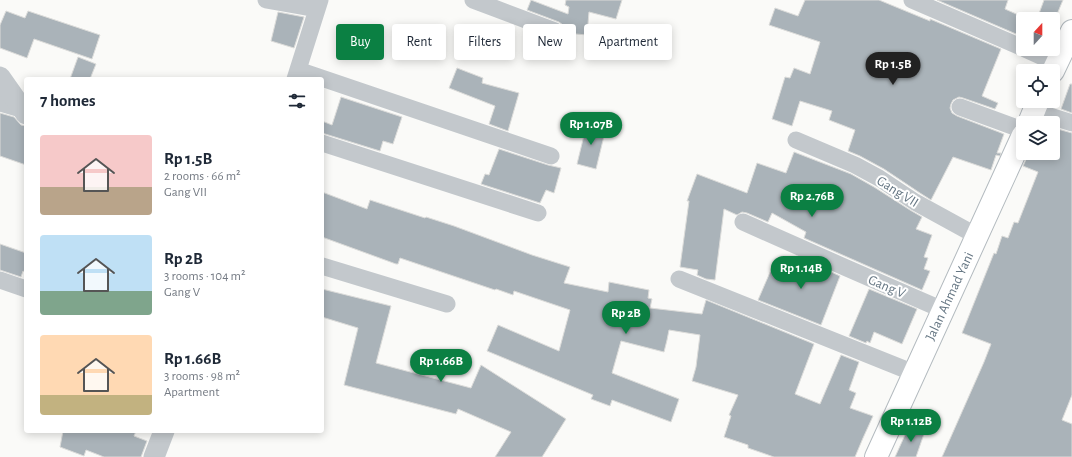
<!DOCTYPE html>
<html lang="en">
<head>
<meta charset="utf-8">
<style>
	:root { --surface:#fff; --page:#f2f2f3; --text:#1f2937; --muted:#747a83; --accent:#0b8043 }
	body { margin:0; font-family:"Alegreya Sans",sans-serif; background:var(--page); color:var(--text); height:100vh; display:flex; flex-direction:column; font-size:15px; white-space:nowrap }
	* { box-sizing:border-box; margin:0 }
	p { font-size:13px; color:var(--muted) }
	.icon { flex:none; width:22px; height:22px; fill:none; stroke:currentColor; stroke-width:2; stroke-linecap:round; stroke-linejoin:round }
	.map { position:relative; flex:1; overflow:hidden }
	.sheet { position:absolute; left:24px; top:77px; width:300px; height:356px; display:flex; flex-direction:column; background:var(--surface); border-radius:4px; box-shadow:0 2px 10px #0003 }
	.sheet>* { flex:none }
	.hud { position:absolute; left:336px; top:24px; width:380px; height:36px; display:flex; gap:8px }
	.needle { width:26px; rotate:21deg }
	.fabs { position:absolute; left:1016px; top:12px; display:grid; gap:8px }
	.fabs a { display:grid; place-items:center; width:44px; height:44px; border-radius:4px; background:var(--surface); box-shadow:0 2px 10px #0003; font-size:20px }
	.price { position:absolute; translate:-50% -34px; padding:0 9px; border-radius:14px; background:var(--accent); color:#fff; font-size:13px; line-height:26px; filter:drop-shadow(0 1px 2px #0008) }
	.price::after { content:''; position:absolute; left:50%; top:24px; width:12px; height:9px; margin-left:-6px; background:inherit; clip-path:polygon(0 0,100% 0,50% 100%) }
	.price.selected { background:#222; color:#fff }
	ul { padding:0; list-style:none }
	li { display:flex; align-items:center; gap:12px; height:100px; padding:0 16px }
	li span { display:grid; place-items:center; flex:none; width:112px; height:80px; border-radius:4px; color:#555 }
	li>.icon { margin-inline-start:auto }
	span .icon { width:48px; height:48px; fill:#fffc; stroke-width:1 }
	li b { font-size:17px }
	h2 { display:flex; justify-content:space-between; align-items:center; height:48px; padding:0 16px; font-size:17px }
	.pill { padding:0 14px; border-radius:4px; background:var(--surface); box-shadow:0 2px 10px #0003; font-size:14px; line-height:36px }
	.pill.selected { background:var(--accent); color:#fff }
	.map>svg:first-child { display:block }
	.building { fill:#aab3b9; stroke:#dcdcda }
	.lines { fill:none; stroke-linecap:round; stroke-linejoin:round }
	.secondary-casing { stroke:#b3babf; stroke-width:24 }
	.minor { stroke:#c3c8cc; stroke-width:17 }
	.tertiary { stroke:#c3c8cc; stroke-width:21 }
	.secondary { stroke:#fff; stroke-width:22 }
	.labels { text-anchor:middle; stroke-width:4; stroke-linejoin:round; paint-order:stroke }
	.street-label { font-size:14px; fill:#657683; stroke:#fff }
</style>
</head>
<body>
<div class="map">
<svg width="1072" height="457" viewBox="0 0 1072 457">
	<rect width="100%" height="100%" fill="#fafaf8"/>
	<path class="building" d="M 531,0 L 568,14 L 569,7 L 565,5 L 566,0 L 622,0 L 616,19 L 589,12 L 587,35 L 576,34 L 565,30 L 563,25 L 559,22 L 527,10 Z
		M 805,0 L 879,0 L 930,21 L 930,19 L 1001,49 L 982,96 L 998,103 L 995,109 L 963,98 L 959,97 L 953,100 L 951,104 L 950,108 L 952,113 L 957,116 L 1004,134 L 997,153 L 1001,153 L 1000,156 L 996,155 L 991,170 L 953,157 L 931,200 L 920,193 L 884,169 L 860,156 L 848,151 L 855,130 L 829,120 L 832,111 L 800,101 L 792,126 L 772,119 L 785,77 L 790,78 L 794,68 L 810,74 L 820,42 L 769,25 L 775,8 L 798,16 Z
		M 937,0 L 1008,0 L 1005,9 L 1023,17 L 1023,37 Z
		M 1044,0 L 1063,0 L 1055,19 L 1037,19 Z
		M 6,11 L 25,18 L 28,11 L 100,35 L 92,59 L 34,39 L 27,58 L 0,48 L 0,25 Z
		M 278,12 L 304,17 L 294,48 L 271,41 Z
		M 78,57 L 96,64 L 90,79 L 70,79 Z
		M 457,68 L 483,78 L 482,83 L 519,93 L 508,131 L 489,124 L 495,106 L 449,88 Z
		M 1070,84 L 1072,84 L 1072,113 L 1061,109 Z
		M 341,97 L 402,117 L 393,144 L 383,141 L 380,151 L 322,133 L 322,121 L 332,125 Z
		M 0,113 L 14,117 L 21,125 L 26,126 L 26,165 L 0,156 Z
		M 587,123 L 604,127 L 601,136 L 604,136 L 596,169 L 577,164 Z
		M 1054,128 L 1072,133 L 1072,395 L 1062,420 L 1072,424 L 1072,457 L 942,457 L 984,362 L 991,344 L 962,333 L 994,253 L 996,254 L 1002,236 L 1008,238 L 1014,222 L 1018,223 L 1038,172 L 1023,166 L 1029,153 L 1053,153 Z
		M 499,149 L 548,165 L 561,168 L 554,193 L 546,190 L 540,203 L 481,184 L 485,174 L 489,175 Z
		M 794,152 L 851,174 L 874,187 L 910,210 L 922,217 L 916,229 L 932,235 L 924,257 L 928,258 L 924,269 L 930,271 L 922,290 L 804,238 L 806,232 L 772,213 L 768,222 L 747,213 L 742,212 L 737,215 L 724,209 L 715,280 L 706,279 L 697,275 L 698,270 L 680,267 L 689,201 L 687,201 L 697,174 L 747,193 L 757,163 L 786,173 Z
		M 322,192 L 367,209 L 370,200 L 425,218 L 426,217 L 454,226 L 532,255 L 570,267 L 564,283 L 608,292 L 609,282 L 649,290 L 648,298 L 652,299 L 650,308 L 702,314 L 706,300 L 814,344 L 795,394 L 820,404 L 841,355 L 859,362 L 849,390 L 856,393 L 850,408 L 873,416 L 863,438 L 855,457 L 774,457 L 748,448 L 748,445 L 724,437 L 731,416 L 729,415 L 738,395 L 692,381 L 696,367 L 700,335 L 669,330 L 667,340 L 664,352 L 621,341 L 612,373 L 679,399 L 671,422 L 612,400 L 610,406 L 591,399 L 593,395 L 487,351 L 498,325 L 559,351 L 570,310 L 514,291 L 513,295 L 496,289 L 495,290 L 400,258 L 398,264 L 396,264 L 322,237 Z
		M 0,244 L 26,253 L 26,273 L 23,271 L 21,277 L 0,270 Z
		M 796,256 L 840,276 L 821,325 L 758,300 L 774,263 L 790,269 Z
		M 322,289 L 391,306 L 376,363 L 471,388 L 481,365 L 566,419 L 542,457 L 495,457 L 511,432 L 458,409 L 456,414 L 344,385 L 358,328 L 322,317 Z
		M 869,289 L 917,309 L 902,344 L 874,332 L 870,343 L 867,341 L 866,343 L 849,336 Z
		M 910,424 L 925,431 L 916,457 L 895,457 Z
		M 63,431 L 136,431 L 134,436 L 147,441 L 141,457 L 104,457 L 86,450 L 84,456 L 60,447 Z"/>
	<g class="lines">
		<defs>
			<path id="secondary" d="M 1053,71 L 1072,31
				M 1029,123 L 1038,101
				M 876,457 L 1023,135"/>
		</defs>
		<use href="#secondary" class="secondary-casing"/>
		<path class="minor" d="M 266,0 L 317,9
			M 473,0 L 555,31
			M 912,0 L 1023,48
			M 1025,49 L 1056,63
			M 298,70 L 551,156
			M 295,79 L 320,0
			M 0,103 L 21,109
			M 960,107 L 1023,130
			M 1034,111 L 1072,123
			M 796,140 L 855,165 L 879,178 L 915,202 L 977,236
			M 322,143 L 538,213
			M 743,222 L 842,266 L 943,310
			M 322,266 L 447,304
			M 679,279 L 914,373
			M 0,280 L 26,289"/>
		<path class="tertiary" d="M 0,77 L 26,114
			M 154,457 L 164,431"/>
		<use href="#secondary" class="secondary"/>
	</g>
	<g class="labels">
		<g class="street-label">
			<text transform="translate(898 191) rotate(32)" y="5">Gang VII</text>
			<text transform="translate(887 286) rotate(23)" y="5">Gang V</text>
			<text transform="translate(949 296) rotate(-65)" y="5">Jalan Ahmad Yani</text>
		</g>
	</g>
</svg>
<div class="fabs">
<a><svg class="needle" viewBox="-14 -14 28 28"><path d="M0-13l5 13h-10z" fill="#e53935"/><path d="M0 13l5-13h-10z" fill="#747a83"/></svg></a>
<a><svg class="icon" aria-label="locate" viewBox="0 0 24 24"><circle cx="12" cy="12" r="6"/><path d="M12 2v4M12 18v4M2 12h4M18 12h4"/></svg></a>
<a><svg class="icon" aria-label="layers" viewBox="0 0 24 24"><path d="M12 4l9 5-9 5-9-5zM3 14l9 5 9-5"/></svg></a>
</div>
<b class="price selected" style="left:893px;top:86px">Rp 1.5B</b>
<b class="price" style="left:591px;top:146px">Rp 1.07B</b>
<b class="price" style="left:812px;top:218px">Rp 2.76B</b>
<b class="price" style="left:801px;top:290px">Rp 1.14B</b>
<b class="price" style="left:626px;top:335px">Rp 2B</b>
<b class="price" style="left:441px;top:383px">Rp 1.66B</b>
<b class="price" style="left:911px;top:443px">Rp 1.12B</b>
<div class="hud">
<a class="pill selected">Buy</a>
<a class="pill">Rent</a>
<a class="pill">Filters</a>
<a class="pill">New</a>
<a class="pill">Apartment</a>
</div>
<section class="sheet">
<h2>7 homes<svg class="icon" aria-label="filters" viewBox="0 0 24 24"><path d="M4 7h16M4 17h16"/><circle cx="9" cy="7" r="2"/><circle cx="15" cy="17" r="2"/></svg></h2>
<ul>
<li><span style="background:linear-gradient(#f6c9c9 65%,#b9a48a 0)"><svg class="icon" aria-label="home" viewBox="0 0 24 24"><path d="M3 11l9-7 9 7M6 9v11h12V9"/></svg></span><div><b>Rp 1.5B</b><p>2 rooms · 66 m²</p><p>Gang VII</p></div></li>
<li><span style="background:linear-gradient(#bfe0f5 70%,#7fa58c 0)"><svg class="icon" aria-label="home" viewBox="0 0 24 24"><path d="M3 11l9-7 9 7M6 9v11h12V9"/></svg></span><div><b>Rp 2B</b><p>3 rooms · 104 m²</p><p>Gang V</p></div></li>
<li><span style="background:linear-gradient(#ffd9b3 75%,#c2b280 0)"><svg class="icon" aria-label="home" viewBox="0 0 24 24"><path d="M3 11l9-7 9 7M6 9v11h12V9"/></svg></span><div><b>Rp 1.66B</b><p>3 rooms · 98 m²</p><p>Apartment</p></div></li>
</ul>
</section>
</div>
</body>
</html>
